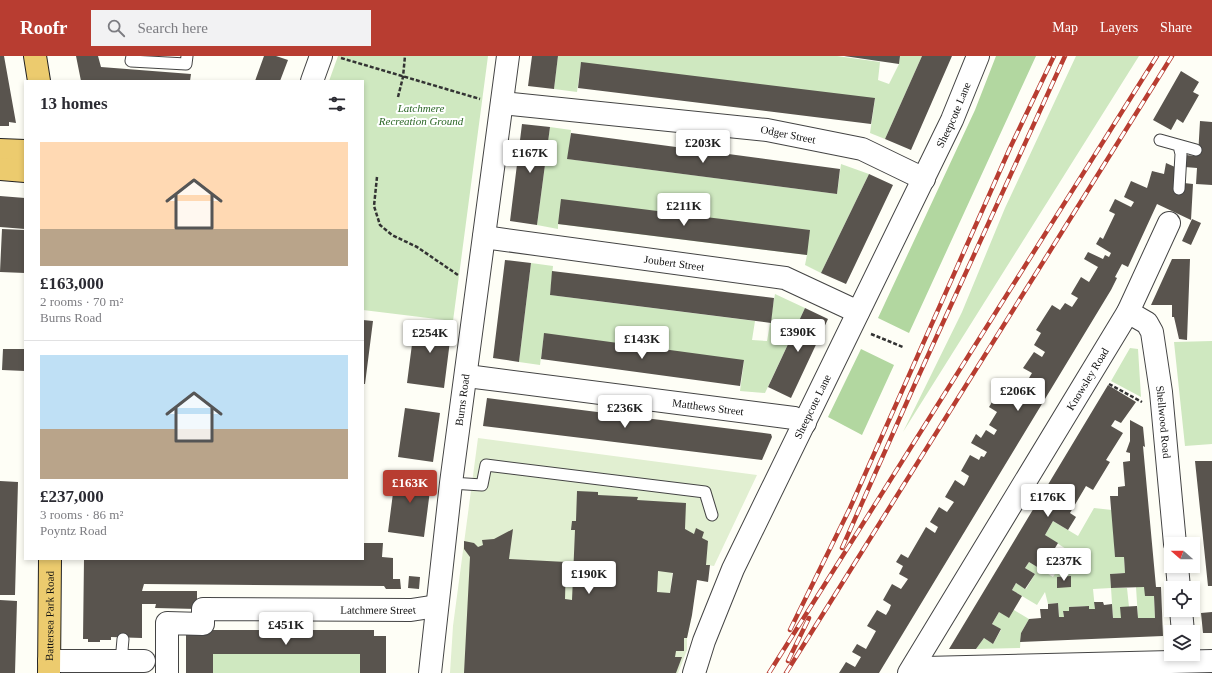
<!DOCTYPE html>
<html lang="en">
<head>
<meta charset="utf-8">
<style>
	:root { --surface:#fff; --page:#f2f2f3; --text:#2b2b33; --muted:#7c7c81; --line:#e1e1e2; --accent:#b83d31 }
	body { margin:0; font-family:Georgia,serif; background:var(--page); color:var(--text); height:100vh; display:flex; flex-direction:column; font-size:15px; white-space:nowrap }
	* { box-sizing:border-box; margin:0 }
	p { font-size:13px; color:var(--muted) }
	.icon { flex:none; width:22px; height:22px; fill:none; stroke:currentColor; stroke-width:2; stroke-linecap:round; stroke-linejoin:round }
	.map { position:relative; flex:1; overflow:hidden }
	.details { position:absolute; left:24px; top:24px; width:340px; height:480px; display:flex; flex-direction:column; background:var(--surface); border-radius:0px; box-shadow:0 2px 6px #0003 }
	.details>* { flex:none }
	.needle { width:26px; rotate:290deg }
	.controls { position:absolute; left:1164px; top:481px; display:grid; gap:8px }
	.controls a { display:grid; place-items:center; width:36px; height:36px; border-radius:0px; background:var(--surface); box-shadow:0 2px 6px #0003; font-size:20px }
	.price { position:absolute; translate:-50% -34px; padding:0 9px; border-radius:4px; background:#fff; color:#222; font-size:13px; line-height:26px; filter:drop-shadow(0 1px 2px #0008) }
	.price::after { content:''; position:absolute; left:50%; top:24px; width:12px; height:9px; margin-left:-6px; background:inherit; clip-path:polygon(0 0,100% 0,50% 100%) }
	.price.selected { background:var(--accent); color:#fff }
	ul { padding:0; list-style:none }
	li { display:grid; align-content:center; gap:8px; height:212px; padding:0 16px }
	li+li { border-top:1px solid var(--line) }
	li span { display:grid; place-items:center; height:124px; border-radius:0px; color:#555 }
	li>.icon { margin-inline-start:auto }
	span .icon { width:72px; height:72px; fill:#fffc; stroke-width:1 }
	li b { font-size:17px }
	h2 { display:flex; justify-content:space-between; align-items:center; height:48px; padding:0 16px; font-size:17px }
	header { display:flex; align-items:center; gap:24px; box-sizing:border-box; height:56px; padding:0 20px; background:var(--accent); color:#fff }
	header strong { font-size:19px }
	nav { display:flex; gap:22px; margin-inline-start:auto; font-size:14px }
	.search { width:280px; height:36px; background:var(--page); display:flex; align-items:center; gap:10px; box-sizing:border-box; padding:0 14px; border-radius:0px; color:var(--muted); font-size:15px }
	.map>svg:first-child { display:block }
	.green { fill:#cfe8c0 }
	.forest { fill:#b2d7a0 }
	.pitch { fill:#e1efd1 }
	.building { fill:#59544e; fill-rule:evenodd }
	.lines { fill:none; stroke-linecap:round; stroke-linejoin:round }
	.service-casing { stroke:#444; stroke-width:13 }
	.minor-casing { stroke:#444; stroke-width:24 }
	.trunk-casing { stroke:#222; stroke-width:24 }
	.path { stroke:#333; stroke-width:2.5; stroke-dasharray:4 2; stroke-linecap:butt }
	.service { stroke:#fff; stroke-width:11 }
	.minor { stroke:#fff; stroke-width:22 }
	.trunk { stroke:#eccb6e; stroke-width:22 }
	.rail-casing { stroke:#b83d31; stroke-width:4.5 }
	.rail { stroke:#fff; stroke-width:3; stroke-dasharray:9; stroke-linecap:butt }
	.labels { text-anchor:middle; stroke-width:4; stroke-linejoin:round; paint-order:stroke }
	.park-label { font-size:11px; font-style:italic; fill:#296524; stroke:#fff }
	.street-label { font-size:11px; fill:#111; stroke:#fff }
</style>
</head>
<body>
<header>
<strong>Roofr</strong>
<div class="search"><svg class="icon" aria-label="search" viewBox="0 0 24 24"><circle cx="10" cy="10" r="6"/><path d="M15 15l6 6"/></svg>Search here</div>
<nav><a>Map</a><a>Layers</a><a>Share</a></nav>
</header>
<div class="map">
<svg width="1212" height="617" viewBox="0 0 1212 617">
	<rect width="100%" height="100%" fill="#fefef6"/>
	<path class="green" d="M 338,0 L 488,0 L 453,265 L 363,254 L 363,25 L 329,25 Z
		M 558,0 L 837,0 L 880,6 L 878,24 L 889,28 L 899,8 L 900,0 L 922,0 L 885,83 L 870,77 L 875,43 L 581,7 L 577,36 L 554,33 Z
		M 1076,0 L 1139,0 L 903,376 L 962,256 L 1005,152 Z
		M 550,71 L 571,74 L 568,103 L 837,138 L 841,108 L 869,118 L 821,217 L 805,209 L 807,199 L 558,168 L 558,173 L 537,169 Z
		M 531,207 L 553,210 L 550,239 L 755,265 L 752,284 L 767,285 L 775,238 L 805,252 L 765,337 L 740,335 L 744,305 L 544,278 L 540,309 L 519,306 Z
		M 1212,285 L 1212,388 L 1185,390 L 1174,286 Z
		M 1130,292 L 1138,293 L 1141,341 L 1111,325 Z
		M 1094,452 L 1112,454 L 1115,501 L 1124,501 L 1125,517 L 1110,518 L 1111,532 L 1127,532 L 1129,551 L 1121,562 L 1113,562 L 1111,532 L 1093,533 L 1095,553 L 1089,553 L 1089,550 L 1069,551 L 1069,555 L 1063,555 L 1064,561 L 1059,561 L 1058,547 L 1048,548 L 1045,536 L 1037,549 L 1012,534 L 1016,527 L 1026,533 L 1035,518 L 1025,512 L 1029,506 L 1053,521 L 1069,495 L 1045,479 L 1053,465 L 1078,480 Z
		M 1136,531 L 1144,531 L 1154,540 L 1155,562 L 1138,562 Z
		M 1014,554 L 1029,563 L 1021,577 L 1020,592 L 976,593 L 984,582 L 993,588 L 1001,574 L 992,568 L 999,556 Z
		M 213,598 L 360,598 L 360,617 L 213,617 Z"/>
	<path class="forest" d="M 996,0 L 1036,0 L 909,277 L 878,262 L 975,54 Z
		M 861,293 L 894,309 L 862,379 L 828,361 Z"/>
	<path class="pitch" d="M 478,382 L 757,419 L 714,510 L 674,504 L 669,544 L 664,556 L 692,559 L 687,582 L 687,594 L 678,617 L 450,617 L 453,570 Z"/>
	<path class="building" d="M 0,0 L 4,0 L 16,67 L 9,66 L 9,70 L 0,70 Z
		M 76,0 L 98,0 L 101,11 L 191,18 L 190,25 L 81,25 Z
		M 264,0 L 276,0 L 288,4 L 280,25 L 255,25 Z
		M 532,0 L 558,0 L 554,33 L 528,30 Z
		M 844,0 L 900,0 L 899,8 Z
		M 922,0 L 952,0 L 911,94 L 885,83 Z
		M 581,6 L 875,42 L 871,68 L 578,32 Z
		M 1181,15 L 1199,26 L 1193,36 L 1199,39 L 1183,67 L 1177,63 L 1171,74 L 1153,64 Z
		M 1200,65 L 1212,66 L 1212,129 L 1196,128 L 1197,112 L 1185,111 L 1185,99 L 1198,100 Z
		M 522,68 L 550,71 L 537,169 L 510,165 Z
		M 571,77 L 840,113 L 837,138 L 567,103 Z
		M 1166,107 L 1175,111 L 1174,135 L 1183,138 L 1184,127 L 1193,128 L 1191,164 L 1157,148 L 1128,211 L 1122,208 L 1115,221 L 1117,222 L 1111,234 L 879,617 L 839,617 L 846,606 L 855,611 L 861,601 L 852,596 L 857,588 L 866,593 L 876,575 L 867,570 L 877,554 L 886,559 L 889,554 L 891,549 L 883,544 L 892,528 L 901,533 L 908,523 L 899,518 L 903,510 L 896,506 L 901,498 L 908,502 L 926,471 L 935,477 L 938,471 L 930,466 L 939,451 L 947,456 L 954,446 L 945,441 L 955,424 L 964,430 L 967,425 L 969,420 L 961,415 L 970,399 L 979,404 L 981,400 L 984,401 L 987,396 L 971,387 L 976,378 L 981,382 L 986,374 L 994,379 L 997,374 L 989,369 L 997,356 L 989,351 L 1005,325 L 1013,330 L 1018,322 L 1026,327 L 1032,317 L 1023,312 L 1034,296 L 1042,301 L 1045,296 L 1034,289 L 1041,277 L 1036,274 L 1052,249 L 1060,254 L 1065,247 L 1072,251 L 1078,242 L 1071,238 L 1081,221 L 1089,226 L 1098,211 L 1084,203 L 1088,196 L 1103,203 L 1105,199 L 1109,201 L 1111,197 L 1096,188 L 1100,181 L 1103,183 L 1115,158 L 1109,155 L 1115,143 L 1131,151 L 1134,146 L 1124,141 L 1131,125 L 1147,132 L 1152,115 L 1164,118 Z
		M 869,118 L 893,129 L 846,228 L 821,217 Z
		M 0,140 L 25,142 L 25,173 L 0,171 Z
		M 561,143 L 810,174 L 807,199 L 558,168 Z
		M 1192,163 L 1201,167 L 1191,189 L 1182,185 Z
		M 2,173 L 25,174 L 25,217 L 0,216 Z
		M 1172,203 L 1190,203 L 1187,284 L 1179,283 L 1174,261 L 1172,261 L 1172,249 L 1151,249 Z
		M 505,204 L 531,207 L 519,306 L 493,302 Z
		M 552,215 L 774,242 L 771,267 L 550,239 Z
		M 805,252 L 828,263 L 791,342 L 768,331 Z
		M 363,264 L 373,265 L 365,328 L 363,328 Z
		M 415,265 L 452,269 L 444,332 L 407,327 Z
		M 544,277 L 744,304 L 740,330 L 541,303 Z
		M 3,293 L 25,293 L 25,315 L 2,314 Z
		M 1108,329 L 1136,346 L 1121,367 L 1115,364 L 1111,370 L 1123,377 L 1106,404 L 1110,406 L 1093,434 L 1086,430 L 1070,457 L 1076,461 L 1068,474 L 1053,465 L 1045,479 L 1058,487 L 1042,514 L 1029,506 L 1025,512 L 1035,518 L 1025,533 L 1016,527 L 1012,534 L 1022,540 L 1009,562 L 999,556 L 992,568 L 1001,573 L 993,588 L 984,582 L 976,593 L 949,593 Z
		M 487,342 L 771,378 L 772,381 L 762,404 L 483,370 Z
		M 405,352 L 440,357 L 433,406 L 398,401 Z
		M 1130,364 L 1143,371 L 1145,391 L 1143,390 L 1156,531 L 1161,531 L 1163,580 L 1020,586 L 1021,577 L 1029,563 L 1041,562 L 1040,553 L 1048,553 L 1048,548 L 1058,547 L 1059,561 L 1064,561 L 1063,555 L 1069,555 L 1069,551 L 1089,550 L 1089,553 L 1095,553 L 1094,546 L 1103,546 L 1104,549 L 1112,548 L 1113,562 L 1121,562 L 1120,551 L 1137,550 L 1138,562 L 1155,562 L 1154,540 L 1145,540 L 1144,531 L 1111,532 L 1110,518 L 1125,517 L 1124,501 L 1115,501 L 1110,440 L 1118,440 L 1118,431 L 1125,430 L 1123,406 L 1130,405 L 1130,397 L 1126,396 L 1130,385 Z
		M 1195,405 L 1212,405 L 1212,530 L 1208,530 Z
		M 396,414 L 432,419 L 424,481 L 388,476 Z
		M 0,425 L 18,426 L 15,539 L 0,539 Z
		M 577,435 L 598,436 L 598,439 L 638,441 L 637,444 L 686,447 L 685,473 L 694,478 L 696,472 L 704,476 L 702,482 L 708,485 L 706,509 L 710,509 L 708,526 L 697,524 L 692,559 L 687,582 L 684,582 L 684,595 L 676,595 L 675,601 L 682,601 L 676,617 L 464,617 L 470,501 L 464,493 L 464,485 L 474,487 L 478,491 L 483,489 L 482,484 L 494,483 L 513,473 L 509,503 L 566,506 L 565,543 L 572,544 L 575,474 L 571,474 L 572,465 L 576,465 ZM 658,515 L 673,517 L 670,537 L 657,536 Z
		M 363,487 L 383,487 L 382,501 L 393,502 L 393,523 L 400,523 L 401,533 L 386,533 L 384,530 L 144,528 L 142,535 L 197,535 L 197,553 L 155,552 L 156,548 L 142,548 L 142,582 L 111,581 L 111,584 L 100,584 L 100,586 L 88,586 L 88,583 L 83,583 L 84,503 L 363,503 Z
		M 409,520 L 420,521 L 419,533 L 408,532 Z
		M 1071,520 L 1071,531 L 1057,532 L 1057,521 Z
		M 0,544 L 17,545 L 15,617 L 0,617 Z
		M 1212,556 L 1212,577 L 1203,577 L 1201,557 Z
		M 200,574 L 374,574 L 374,580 L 386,580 L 386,617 L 360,617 L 360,598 L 213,598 L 213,617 L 186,617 L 186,579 L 200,579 Z"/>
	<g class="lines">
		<defs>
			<path id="service" d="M 132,0 L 131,5 L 186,8 L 187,0
				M 1160,84 L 1196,94
				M 1179,90 L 1181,98 L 1179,133
				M 451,427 L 482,429 L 486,409 L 705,436 L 712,459
				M 121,606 L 123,583"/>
			<g id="minor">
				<path d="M 312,25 L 321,0"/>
				<path id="s1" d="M 502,47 L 767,74 L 862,93 L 924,123"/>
				<path id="s2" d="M 484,181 L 785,222 L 858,256"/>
				<path id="s3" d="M 1128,256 L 1147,267 L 1152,276 L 1161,336 L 1175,488"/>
				<path id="s4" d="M 467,320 L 794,362 L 805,367"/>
				<path d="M 1177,510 L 1179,532"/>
				<path d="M 1181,554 L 1183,576"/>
				<path d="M 49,605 L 144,605"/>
				<path d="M 916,607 L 925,612 L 1212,605"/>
				<path id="s5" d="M 167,617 L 167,567 L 203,568 L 203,553 L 411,554 L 437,550"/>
				<path id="s6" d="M 430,617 L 451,427 L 508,0"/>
				<path id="s7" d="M 694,617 L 704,585 L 733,513 L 952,64 L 978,0"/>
				<path id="s8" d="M 909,617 L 1128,256 L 1169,167"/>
			</g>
			<g id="trunk">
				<path d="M 35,0 L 39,25"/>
				<path d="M 0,94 L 25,95"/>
				<path d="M 0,113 L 25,115"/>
				<path id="s9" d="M 49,617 L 50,503"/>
			</g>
		</defs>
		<use href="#service" class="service-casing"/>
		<use href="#minor" class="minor-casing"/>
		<use href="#trunk" class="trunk-casing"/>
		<path class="path" d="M 341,2 L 480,43
			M 398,41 L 403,21 L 405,0
			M 377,121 L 374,150 L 380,169 L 392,179 L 417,191 L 458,219
			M 871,278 L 903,291
			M 1109,328 L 1142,346"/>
		<use href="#service" class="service"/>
		<use href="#minor" class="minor"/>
		<use href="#trunk" class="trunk"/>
		<defs>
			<path id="rail" d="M 842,492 L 914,330 L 1065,0
				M 790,574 L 850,452 L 1010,92 L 1054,0
				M 788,605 L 809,562
				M 769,617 L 1157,0
				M 786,617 L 1172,0"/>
		</defs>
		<use href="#rail" class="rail-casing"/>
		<use href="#rail" class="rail"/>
	</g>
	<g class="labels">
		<g class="park-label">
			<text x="421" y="56">Latchmere<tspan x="421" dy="13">Recreation Ground</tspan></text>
		</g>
		<g class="street-label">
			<text dy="4" stroke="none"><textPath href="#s7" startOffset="616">Sheepcote Lane</textPath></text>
			<text dy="4" stroke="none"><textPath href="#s1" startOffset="288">Odger Street</textPath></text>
			<text dy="4" stroke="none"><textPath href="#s2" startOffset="192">Joubert Street</textPath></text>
			<text dy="4" stroke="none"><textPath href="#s8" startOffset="344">Knowsley Road</textPath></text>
			<text dy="4" stroke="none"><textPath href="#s6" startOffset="275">Burns Road</textPath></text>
			<text dy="4" stroke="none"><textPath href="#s4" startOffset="243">Matthews Street</textPath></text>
			<text dy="4" stroke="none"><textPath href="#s7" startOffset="292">Sheepcote Lane</textPath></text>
			<text dy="4" stroke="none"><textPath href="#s3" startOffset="123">Shellwood Road</textPath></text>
			<text dy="4" stroke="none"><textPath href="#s5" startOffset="276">Latchmere Street</textPath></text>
			<text dy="4" stroke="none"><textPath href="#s9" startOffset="57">Battersea Park Road</textPath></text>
		</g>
	</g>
</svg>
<div class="controls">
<a><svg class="needle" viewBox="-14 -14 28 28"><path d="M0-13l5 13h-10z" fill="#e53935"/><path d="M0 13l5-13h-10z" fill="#7c7c81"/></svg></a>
<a><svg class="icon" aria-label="locate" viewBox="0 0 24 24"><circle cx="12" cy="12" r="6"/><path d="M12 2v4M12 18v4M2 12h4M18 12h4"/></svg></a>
<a><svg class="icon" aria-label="layers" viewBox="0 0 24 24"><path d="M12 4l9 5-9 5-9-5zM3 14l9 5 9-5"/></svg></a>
</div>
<b class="price" style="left:703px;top:108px">£203K</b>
<b class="price" style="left:530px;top:118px">£167K</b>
<b class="price" style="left:684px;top:171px">£211K</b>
<b class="price" style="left:798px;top:297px">£390K</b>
<b class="price" style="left:430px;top:298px">£254K</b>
<b class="price" style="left:642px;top:304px">£143K</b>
<b class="price" style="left:1018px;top:356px">£206K</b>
<b class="price" style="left:625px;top:373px">£236K</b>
<b class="price selected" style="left:410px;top:448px">£163K</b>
<b class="price" style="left:1048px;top:462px">£176K</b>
<b class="price" style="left:1064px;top:526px">£237K</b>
<b class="price" style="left:589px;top:539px">£190K</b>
<b class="price" style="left:286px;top:590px">£451K</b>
<section class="details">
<h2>13 homes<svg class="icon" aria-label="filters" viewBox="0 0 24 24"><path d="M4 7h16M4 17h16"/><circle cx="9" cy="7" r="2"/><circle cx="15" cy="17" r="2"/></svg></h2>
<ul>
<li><span style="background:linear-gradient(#ffd9b3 70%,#b9a48a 0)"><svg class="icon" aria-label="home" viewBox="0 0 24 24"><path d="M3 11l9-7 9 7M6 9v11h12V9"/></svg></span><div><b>£163,000</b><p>2 rooms · 70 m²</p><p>Burns Road</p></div></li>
<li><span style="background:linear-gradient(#bfe0f5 60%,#b9a48a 0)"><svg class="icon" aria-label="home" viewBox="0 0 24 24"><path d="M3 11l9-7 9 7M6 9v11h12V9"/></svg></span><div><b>£237,000</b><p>3 rooms · 86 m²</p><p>Poyntz Road</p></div></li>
</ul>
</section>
</div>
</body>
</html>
